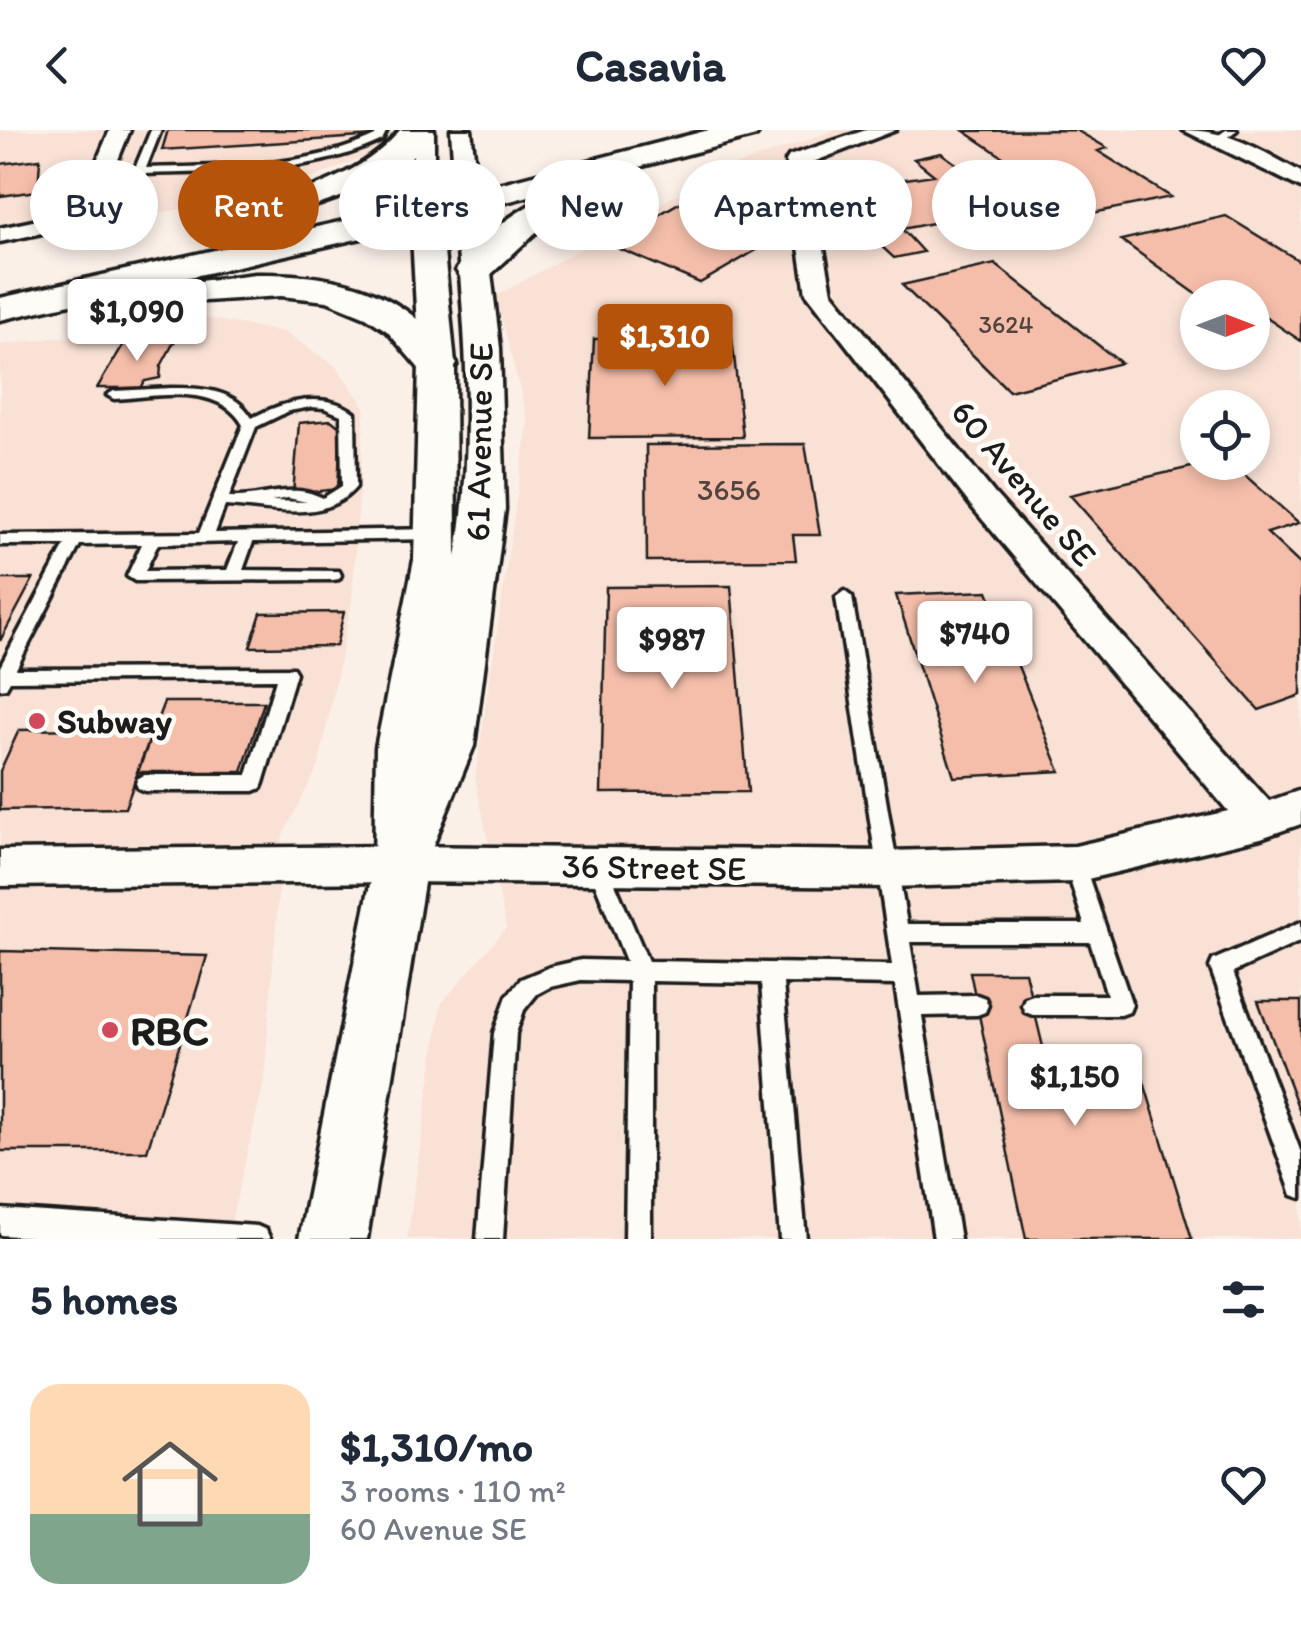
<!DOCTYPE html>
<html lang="en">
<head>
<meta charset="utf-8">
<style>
	:root { --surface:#fff; --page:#f6f6f7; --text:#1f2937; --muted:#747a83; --line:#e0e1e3; --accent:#b45309 }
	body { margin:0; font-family:Itim,sans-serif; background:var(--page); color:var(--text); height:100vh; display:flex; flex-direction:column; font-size:38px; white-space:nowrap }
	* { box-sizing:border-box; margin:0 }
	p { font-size:32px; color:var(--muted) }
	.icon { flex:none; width:55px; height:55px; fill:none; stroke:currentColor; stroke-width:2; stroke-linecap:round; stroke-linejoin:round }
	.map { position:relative; height:1109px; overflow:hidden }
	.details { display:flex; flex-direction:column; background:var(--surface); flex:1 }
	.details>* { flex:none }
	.hud { position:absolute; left:30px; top:30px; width:1242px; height:90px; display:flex; gap:20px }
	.needle { width:65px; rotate:90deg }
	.fabs { position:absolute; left:1180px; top:150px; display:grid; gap:20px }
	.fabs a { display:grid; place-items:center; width:90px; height:90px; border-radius:50%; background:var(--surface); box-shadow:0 5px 15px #0003; font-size:50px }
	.price { position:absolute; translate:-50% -85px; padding:0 22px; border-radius:10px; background:#fff; color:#222; font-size:32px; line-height:65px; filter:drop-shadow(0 2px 5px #0008) }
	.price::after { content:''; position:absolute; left:50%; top:60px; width:30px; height:22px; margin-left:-15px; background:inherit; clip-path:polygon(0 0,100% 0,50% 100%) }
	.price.current { background:var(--accent); color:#fff }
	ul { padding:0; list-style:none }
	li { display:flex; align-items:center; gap:30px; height:250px; padding:0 30px }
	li+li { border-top:2px solid var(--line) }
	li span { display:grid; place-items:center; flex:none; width:280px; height:200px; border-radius:30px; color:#555 }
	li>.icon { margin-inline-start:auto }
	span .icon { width:120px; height:120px; fill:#fffc; stroke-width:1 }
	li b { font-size:42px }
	h2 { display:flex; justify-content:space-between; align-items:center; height:120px; padding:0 30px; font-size:42px }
	.chip { padding:0 35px; border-radius:45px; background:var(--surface); box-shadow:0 5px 15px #0003; font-size:35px; line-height:90px }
	.chip.current { background:var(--accent); color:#fff }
	header { display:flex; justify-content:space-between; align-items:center; height:130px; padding:0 30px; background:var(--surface); font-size:45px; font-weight:700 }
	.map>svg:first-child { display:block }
	.built { fill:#f9e1d5; fill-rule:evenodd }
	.building { fill:#f5beaa; stroke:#1c1c1c; stroke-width:2.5 }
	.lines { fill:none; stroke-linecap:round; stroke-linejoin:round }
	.service-casing { stroke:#1c1c1c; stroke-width:7 }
	.minor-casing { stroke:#1c1c1c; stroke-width:7 }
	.tertiary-casing { stroke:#1c1c1c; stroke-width:7 }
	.primary-casing { stroke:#1c1c1c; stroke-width:7 }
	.service { fill:#fdfcf7; fill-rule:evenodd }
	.minor { fill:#fdfcf7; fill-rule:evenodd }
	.tertiary { fill:#fdfcf7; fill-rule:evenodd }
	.primary { fill:#fdfcf7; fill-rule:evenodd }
	.poi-dot { fill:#d1495b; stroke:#fdfcf7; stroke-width:4 }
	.labels { text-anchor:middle; stroke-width:9; stroke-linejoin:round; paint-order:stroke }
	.far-number-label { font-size:25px; fill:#524440 }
	.number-label { font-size:30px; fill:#524440 }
	.street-label { font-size:35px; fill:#1c1c1c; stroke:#fdfcf7 }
	.poi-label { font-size:35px; font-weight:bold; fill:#1c1c1c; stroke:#fdfcf7; text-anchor:start }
	.near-poi-label { font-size:42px; font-weight:bold; fill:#1c1c1c; stroke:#fdfcf7; text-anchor:start }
</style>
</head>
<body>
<header><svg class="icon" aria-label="back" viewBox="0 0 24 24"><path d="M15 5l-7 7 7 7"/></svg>Casavia<svg class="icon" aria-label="heart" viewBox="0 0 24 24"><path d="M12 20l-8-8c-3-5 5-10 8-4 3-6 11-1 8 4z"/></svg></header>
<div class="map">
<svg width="1301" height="1109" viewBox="0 0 1301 1109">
	<rect width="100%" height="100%" fill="#fbf0e8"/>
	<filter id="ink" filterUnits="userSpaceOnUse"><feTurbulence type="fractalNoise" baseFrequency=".01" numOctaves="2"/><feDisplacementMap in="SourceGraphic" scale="20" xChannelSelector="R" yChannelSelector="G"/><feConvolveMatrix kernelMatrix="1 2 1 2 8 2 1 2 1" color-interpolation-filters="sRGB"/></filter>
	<g filter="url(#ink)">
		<path class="built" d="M 0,0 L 392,0 L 386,18 L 296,55 L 0,116 Z
			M 835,0 L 1301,0 L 1301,1109 L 407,1109 L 441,874 L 506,798 L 475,648 L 528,292 L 496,166 L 715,43 ZM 1198,168 L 1252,168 L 1252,222 L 1198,222 ZM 1198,278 L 1252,278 L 1252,332 L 1198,332 Z
			M 206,188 L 284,202 L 336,236 L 365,277 L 352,471 L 319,635 L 283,705 L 264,952 L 227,1109 L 0,1109 L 0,215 Z"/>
		<path class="building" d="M 168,0 L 376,0 L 376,6 L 162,20 Z
			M 1076,0 L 1107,18 L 1098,21 L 1171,67 L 1088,84 L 964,1 Z
			M 941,23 L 1049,100 L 1018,108 L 983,83 L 902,99 L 923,122 L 894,128 L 843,81 L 874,75 L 857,56 L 934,45 L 914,29 Z
			M 40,29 L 38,61 L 0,66 L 0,34 Z
			M 679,73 L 772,111 L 700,153 L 608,114 Z
			M 1226,86 L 1301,132 L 1301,211 L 1252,178 L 1252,168 L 1202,168 L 1121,110 Z
			M 995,134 L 1121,233 L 1009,261 L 902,155 Z
			M 732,208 L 743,307 L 589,308 L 594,209 Z
			M 126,210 L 175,210 L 161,236 L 160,248 L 145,251 L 141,258 L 97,258 Z
			M 331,290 L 341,298 L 338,359 L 293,364 L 299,293 Z
			M 805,314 L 820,405 L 793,405 L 796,430 L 647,431 L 646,315 Z
			M 1213,332 L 1230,332 L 1299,393 L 1267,403 L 1301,435 L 1301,565 L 1259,580 L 1070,365 Z
			M 0,449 L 33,449 L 0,511 Z
			M 731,456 L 748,662 L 601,663 L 606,457 Z
			M 988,461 L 1060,641 L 954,647 L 896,465 Z
			M 344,482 L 336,516 L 250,517 L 261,483 Z
			M 164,572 L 264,572 L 242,642 L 137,642 Z
			M 154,598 L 125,678 L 0,680 L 0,641 L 19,600 Z
			M 0,821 L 207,826 L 147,1021 L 0,1021 Z
			M 970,842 L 1025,842 L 1044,921 L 1134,920 L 1192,1109 L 1026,1109 Z
			M 1258,871 L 1301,871 L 1301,985 Z"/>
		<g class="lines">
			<defs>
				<path id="service" d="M 151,0 L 161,0 L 146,38 C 223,35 303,40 375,6 L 377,0 L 387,0 L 382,10 C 307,46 225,41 143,44 L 134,65 L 89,68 L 88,66 L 93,63 L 126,60 Z
					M 1226,0 L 1237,0 L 1222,11 L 1216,11 L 1216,7 Z
					M 171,258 C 201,258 235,259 252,288 C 283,271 325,260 355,283 L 356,357 C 324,395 269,378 225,376 L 215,403 L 435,399 L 443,404 L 435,409 L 253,412 L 243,440 L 339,441 L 341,445 L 339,449 L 333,450 L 135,451 L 127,446 L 142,414 L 80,415 L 16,539 L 293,538 L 296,543 L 263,653 L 261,658 L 254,661 L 145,661 L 138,658 L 136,653 L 138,648 L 145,645 L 247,645 L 276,549 L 10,551 L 6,558 L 0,559 L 0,537 L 65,415 L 0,415 L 0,405 L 199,403 L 243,295 C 218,252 156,267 114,269 L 107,265 L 114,261 ZM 311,277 L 324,278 L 341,285 L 342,356 L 323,368 C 290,351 262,369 229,367 L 256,297 L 289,281 ZM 288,368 L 307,372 L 271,371 ZM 238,412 L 227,440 L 145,441 L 158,414 Z
					M 844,461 L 852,467 L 907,794 L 1084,794 L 1065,734 L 1068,728 L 1075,725 L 1082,728 L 1132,875 L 1129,882 L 1121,885 L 1033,885 L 1025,882 L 1022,875 L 1025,868 L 1033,865 L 1107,865 L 1090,812 L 910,812 L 919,866 L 977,865 L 985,868 L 988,875 L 985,882 L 977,885 L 922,886 L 960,1109 L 934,1109 L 895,855 L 783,853 L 806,1109 L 780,1109 L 761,853 L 651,851 L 651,1109 L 625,1109 L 629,851 L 581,850 L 550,857 L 537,864 L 524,880 L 516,903 L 503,1109 L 477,1109 L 494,903 L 507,866 L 521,849 L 550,837 L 581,830 L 626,831 L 588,736 L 591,730 L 598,727 L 605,730 L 648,831 L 892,835 L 836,467 Z
					M 1301,792 L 1301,811 L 1233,842 L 1301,1023 L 1301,1068 L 1292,1065 L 1289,1056 L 1210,837 L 1213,830 Z
					M 0,1079 L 257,1096 L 266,1100 L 270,1109 L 67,1109 L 0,1105 Z"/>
				<path id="minor" d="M 110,0 L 130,0 L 93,92 L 0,112 L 0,98 L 75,82 Z
					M 414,0 L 434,0 L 434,50 L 423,57 L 412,50 Z
					M 451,0 L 471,0 L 476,42 L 473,47 L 465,49 L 454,42 Z
					M 866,0 L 896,0 L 808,34 L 832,162 L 994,363 L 1269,671 L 1301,660 L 1301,694 L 1261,708 L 1075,752 L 888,757 L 401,752 L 0,756 L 0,720 L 401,716 L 888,721 L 1075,716 L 1228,681 L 972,377 L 806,163 L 786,31 L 789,26 Z
					M 1183,0 C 1231,0 1260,20 1301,42 L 1301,58 Z"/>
				<path id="tertiary" d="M 465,34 L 479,42 L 500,218 L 505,379 L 474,616 L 428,728 L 367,1109 L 299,1109 L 374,734 L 376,617 L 414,430 L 419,234 L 409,50 L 423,42 L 437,50 L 455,234 L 456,427 C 478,301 462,169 451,42 Z"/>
				<path id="primary" d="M 400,0 L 431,0 L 405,36 L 352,63 L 218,110 L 206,107 L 201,100 L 206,93 C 269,70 358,54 400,0 Z
					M 709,0 L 760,0 L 756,6 L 423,94 L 0,190 L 0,168 L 420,74 Z
					M 580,55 L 592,58 L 597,65 L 592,72 L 535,103 L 487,148 L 474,151 L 461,148 L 456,140 C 483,101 534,66 580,55 Z
					M 255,144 C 341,143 407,160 457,234 L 451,243 L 437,246 L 423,243 L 387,201 L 366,187 L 327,171 L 281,166 L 205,171 L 192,168 L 186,160 L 192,152 Z"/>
			</defs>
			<use href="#service" class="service-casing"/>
			<use href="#minor" class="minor-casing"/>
			<use href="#tertiary" class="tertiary-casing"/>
			<use href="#primary" class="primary-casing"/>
			<use href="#service" class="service"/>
			<use href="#minor" class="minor"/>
			<use href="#tertiary" class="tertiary"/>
			<use href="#primary" class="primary"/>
		</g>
	</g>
	<g class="poi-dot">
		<circle cx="37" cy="591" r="10"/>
		<circle cx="110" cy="900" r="10"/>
	</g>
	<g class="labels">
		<g class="far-number-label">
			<text x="1006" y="203">3624</text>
		</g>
		<g class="number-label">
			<text x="729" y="370">3656</text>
		</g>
		<g class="street-label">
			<text transform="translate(479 312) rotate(-89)" y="12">61 Avenue SE</text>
			<text transform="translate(1024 353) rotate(50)" y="12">60 Avenue SE</text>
			<text transform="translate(654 737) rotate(1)" y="12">36 Street SE</text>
		</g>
		<g class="poi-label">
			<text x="57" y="603">Subway</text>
		</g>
		<g class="near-poi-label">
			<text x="130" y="915">RBC</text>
		</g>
	</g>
</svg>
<div class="fabs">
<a><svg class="needle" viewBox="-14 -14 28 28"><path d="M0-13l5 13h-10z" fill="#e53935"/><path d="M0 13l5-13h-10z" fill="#747a83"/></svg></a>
<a><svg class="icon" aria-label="locate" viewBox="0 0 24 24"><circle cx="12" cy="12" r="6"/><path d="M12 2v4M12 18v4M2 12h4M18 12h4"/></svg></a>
</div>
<b class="price" style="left:137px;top:234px">$1,090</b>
<b class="price current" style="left:665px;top:259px">$1,310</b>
<b class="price" style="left:975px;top:556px">$740</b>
<b class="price" style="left:672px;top:562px">$987</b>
<b class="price" style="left:1075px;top:999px">$1,150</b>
<div class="hud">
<a class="chip">Buy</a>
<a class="chip current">Rent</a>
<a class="chip">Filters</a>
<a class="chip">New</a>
<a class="chip">Apartment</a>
<a class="chip">House</a>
</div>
</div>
<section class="details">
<h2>5 homes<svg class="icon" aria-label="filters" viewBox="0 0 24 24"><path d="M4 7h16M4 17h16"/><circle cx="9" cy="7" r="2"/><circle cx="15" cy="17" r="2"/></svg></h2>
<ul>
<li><span style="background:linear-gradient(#ffd9b3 65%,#7fa58c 0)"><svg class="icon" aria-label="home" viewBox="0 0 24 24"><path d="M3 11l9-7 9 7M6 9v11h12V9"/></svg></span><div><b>$1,310/mo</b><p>3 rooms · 110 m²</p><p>60 Avenue SE</p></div><svg class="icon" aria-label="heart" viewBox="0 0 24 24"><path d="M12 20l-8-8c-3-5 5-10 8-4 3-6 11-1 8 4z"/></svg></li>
</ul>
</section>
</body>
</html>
